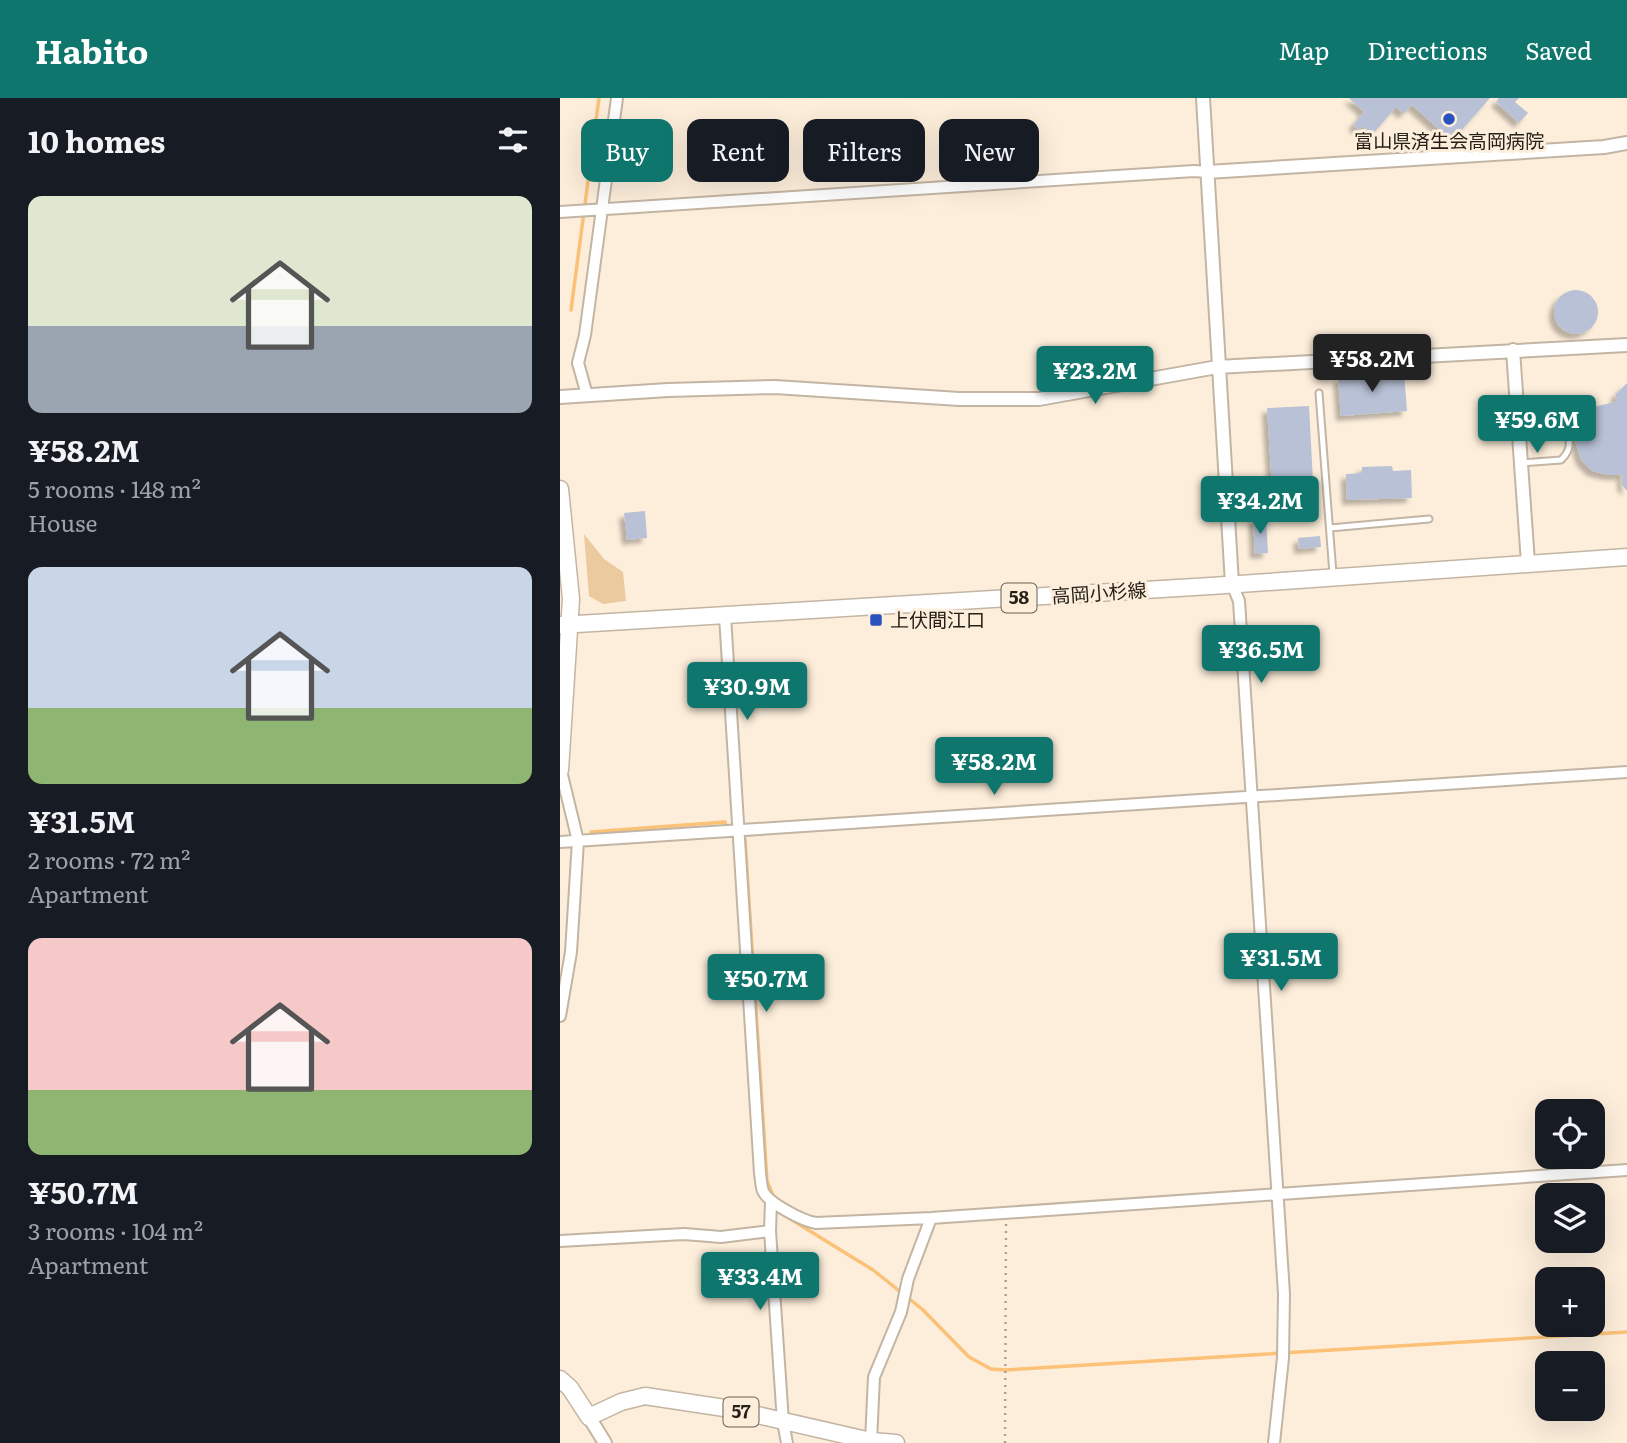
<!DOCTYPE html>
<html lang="en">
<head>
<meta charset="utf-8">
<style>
	:root { --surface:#171b24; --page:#20242c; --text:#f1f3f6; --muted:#9ea1a6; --accent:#0f766e }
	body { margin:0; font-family:Literata,"Noto Sans JP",serif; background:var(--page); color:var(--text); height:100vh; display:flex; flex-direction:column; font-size:26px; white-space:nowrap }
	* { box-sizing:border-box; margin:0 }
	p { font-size:23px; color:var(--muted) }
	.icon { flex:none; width:38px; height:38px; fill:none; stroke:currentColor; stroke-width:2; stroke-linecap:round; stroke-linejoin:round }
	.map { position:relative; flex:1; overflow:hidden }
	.details { display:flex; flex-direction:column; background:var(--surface); width:560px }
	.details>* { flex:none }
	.banner { position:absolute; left:21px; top:21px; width:665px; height:63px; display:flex; gap:14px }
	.fabs { position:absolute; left:975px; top:1001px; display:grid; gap:14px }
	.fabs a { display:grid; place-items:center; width:70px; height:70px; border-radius:14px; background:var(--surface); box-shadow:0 7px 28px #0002; font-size:35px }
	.price { position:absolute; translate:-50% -60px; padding:0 16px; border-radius:7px; background:var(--accent); color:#fff; font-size:23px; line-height:46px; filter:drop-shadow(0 2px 4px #0008) }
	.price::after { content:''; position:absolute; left:50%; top:42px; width:21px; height:16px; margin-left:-10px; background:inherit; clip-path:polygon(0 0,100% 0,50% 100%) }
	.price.on { background:#222; color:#fff }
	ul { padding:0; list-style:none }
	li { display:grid; align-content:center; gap:14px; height:371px; padding:0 28px }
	li span { display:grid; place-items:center; height:217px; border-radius:14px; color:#555 }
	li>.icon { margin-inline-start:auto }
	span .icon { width:126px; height:126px; fill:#fffc; stroke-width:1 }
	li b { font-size:30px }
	h2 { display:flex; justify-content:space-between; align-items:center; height:84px; padding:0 28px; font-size:30px }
	.tag { padding:0 24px; border-radius:14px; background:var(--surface); box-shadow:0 7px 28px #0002; font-size:24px; line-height:63px }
	.tag.on { background:var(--accent); color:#fff }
	header { display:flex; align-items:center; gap:42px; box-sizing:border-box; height:98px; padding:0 35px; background:var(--accent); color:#fff }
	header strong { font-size:33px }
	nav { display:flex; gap:38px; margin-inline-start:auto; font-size:24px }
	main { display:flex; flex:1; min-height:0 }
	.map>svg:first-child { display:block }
	.green { fill:#ecca9f }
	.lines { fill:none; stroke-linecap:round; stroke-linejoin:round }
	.stream { stroke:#fbc177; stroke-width:3.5 }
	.building { fill:#b8c1d5; filter:url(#shadow) }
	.service-casing { stroke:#c3b5a3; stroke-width:9 }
	.minor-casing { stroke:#c3b5a3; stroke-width:14 }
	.tertiary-casing { stroke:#c3b5a3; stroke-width:16 }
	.primary-casing { stroke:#c3b5a3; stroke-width:19 }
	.path { stroke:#ada193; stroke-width:2.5; stroke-dasharray:2 5; stroke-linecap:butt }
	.service { stroke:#fff; stroke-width:5 }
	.minor { stroke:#fff; stroke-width:10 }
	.tertiary { stroke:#fff; stroke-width:12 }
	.primary { stroke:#fff; stroke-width:16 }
	.poi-dot { fill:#2a51c0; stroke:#fdeedb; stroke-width:2.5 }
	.labels { text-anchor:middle; stroke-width:6; stroke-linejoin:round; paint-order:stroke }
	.shield { fill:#fdeedb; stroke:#665e53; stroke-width:2 }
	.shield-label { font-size:18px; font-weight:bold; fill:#262019 }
	.poi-label { font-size:19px; fill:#262019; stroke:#fdeedb }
	.street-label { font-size:19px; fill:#262019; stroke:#fdeedb }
</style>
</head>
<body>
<header>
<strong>Habito</strong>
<nav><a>Map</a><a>Directions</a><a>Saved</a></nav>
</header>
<main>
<section class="details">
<h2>10 homes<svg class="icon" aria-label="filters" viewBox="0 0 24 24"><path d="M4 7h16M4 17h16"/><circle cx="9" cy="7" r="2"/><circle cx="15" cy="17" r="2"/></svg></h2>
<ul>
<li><span style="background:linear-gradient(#dfe7d0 60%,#9aa5b1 0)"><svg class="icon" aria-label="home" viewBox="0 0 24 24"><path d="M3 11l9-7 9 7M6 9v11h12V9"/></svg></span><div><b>¥58.2M</b><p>5 rooms · 148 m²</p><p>House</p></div></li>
<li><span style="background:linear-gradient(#c9d6e8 65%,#8fb573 0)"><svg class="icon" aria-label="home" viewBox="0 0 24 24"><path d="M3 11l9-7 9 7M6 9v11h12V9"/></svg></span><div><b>¥31.5M</b><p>2 rooms · 72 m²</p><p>Apartment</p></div></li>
<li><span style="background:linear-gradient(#f6c9c9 70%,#8fb573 0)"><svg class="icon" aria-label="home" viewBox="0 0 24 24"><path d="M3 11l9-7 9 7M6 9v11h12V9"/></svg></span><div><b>¥50.7M</b><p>3 rooms · 104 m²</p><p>Apartment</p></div></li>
</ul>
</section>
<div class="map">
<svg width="1067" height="1345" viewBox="0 0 1067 1345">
	<defs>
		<filter id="shadow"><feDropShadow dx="-5" dy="5" stdDeviation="2" flood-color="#0004"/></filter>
	</defs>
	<rect width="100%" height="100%" fill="#fdeedb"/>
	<path class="green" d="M 24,436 L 44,461 L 63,474 L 66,503 L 43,506 L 29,498 Z"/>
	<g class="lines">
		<path class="stream" d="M 11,212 L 39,0
			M 31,734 L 165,724 L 166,731
			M 182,739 L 185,741 L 207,1083 L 215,1102
			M 224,1117 L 313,1172 L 362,1211 L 409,1259 L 431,1271 L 445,1272 L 1067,1234"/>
	</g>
	<path class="building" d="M 789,0 L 930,0 L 892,43 L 852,7 L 843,16 L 836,9 L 812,37 L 802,28 L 799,32 L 793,27 L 804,14 Z
		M 939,0 L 959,0 L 955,4 L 968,15 L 959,25 L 936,4 Z
		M994 214a22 22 0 1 1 44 0a22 22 0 1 1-44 0Z
		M 844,275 L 847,313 L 781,318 L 778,280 Z
		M 1067,285 L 1067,393 L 1062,387 L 1062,377 L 1048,377 L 1032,373 L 1021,362 L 1015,342 L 1019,325 L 1033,309 L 1055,304 L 1056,296 Z
		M 749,308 L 754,402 L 713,404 L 707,310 Z
		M 832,368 L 833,373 L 851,372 L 852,400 L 787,402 L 786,376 L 802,375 L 802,369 Z
		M 85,413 L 87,440 L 67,442 L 64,415 Z
		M 693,420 L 706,420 L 708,455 L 695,456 Z
		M 760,438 L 761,449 L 739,451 L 738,440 Z"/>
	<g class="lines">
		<defs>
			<path id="service" d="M 759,295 L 773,476
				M 959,332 C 973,331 1005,322 1009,342 C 1010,351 1007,356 1001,362 L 962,365
				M 770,430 L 869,421"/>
			<path id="minor" d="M 0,114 L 634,73 L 647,74
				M 27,297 L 18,265 L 25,237 L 57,0
				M 672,486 L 679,503 L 724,1196 L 723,1260 L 714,1345
				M 165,518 L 200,1075 C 201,1081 201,1088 203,1093 C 208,1105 243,1123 256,1125 L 371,1120 L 1067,1072
				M 0,744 L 1067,674
				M 0,918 L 11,854 L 18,743 L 0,669
				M 211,1103 L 210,1133 L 223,1324 L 227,1345
				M 0,1143 L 124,1136 L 161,1139 L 210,1133
				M 311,1343 L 314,1279 L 341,1214 L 348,1181 L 371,1120"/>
			<path id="tertiary" d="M 643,0 L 672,486
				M 647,74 L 1044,49 L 1067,45
				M 953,252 L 968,465
				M 0,299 L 108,292 L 215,289 L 399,301 L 479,301 L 657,269 L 1067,247
				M 29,1319 L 45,1345"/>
			<path id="primary" d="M 0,391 L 11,501 L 0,672
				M 0,527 L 651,488 L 1067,459
				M 0,1281 L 10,1290 L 29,1319 L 61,1304 L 85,1298 L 171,1311 L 311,1343 L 336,1345"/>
		</defs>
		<use href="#service" class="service-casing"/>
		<use href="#minor" class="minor-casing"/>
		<use href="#tertiary" class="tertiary-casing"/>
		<use href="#primary" class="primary-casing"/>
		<path class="path" d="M 445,1345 L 446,1125"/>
		<use href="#service" class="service"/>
		<use href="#minor" class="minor"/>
		<use href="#tertiary" class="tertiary"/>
		<use href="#primary" class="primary"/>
	</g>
	<g class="poi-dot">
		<circle cx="889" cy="21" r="7"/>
		<rect x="309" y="515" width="14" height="14" rx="3.5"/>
	</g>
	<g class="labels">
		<g class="shield">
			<rect x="441.5" y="485.5" width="35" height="29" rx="5"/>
			<rect x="163.5" y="1299.5" width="35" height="29" rx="5"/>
		</g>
		<g class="shield-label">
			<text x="459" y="506">58</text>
			<text x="181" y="1320">57</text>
		</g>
		<g class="poi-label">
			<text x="889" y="50">富山県済生会高岡病院</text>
			<text x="330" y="529" text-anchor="start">上伏間江口</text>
		</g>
		<g class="street-label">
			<text transform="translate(539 495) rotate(-4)" y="7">高岡小杉線</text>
		</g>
	</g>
</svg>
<div class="fabs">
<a><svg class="icon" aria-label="locate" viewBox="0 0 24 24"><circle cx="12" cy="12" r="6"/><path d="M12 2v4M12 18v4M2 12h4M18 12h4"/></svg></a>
<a><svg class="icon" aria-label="layers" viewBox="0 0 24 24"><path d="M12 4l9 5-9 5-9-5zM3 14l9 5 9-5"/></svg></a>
<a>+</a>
<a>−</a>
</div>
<b class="price on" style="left:812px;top:296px">¥58.2M</b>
<b class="price" style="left:535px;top:308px">¥23.2M</b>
<b class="price" style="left:977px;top:357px">¥59.6M</b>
<b class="price" style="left:700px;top:438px">¥34.2M</b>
<b class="price" style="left:701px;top:587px">¥36.5M</b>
<b class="price" style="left:187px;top:624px">¥30.9M</b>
<b class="price" style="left:434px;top:699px">¥58.2M</b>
<b class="price" style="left:721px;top:895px">¥31.5M</b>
<b class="price" style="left:206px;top:916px">¥50.7M</b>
<b class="price" style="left:200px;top:1214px">¥33.4M</b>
<div class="banner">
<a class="tag on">Buy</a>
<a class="tag">Rent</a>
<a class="tag">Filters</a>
<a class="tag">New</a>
</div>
</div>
</main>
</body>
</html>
